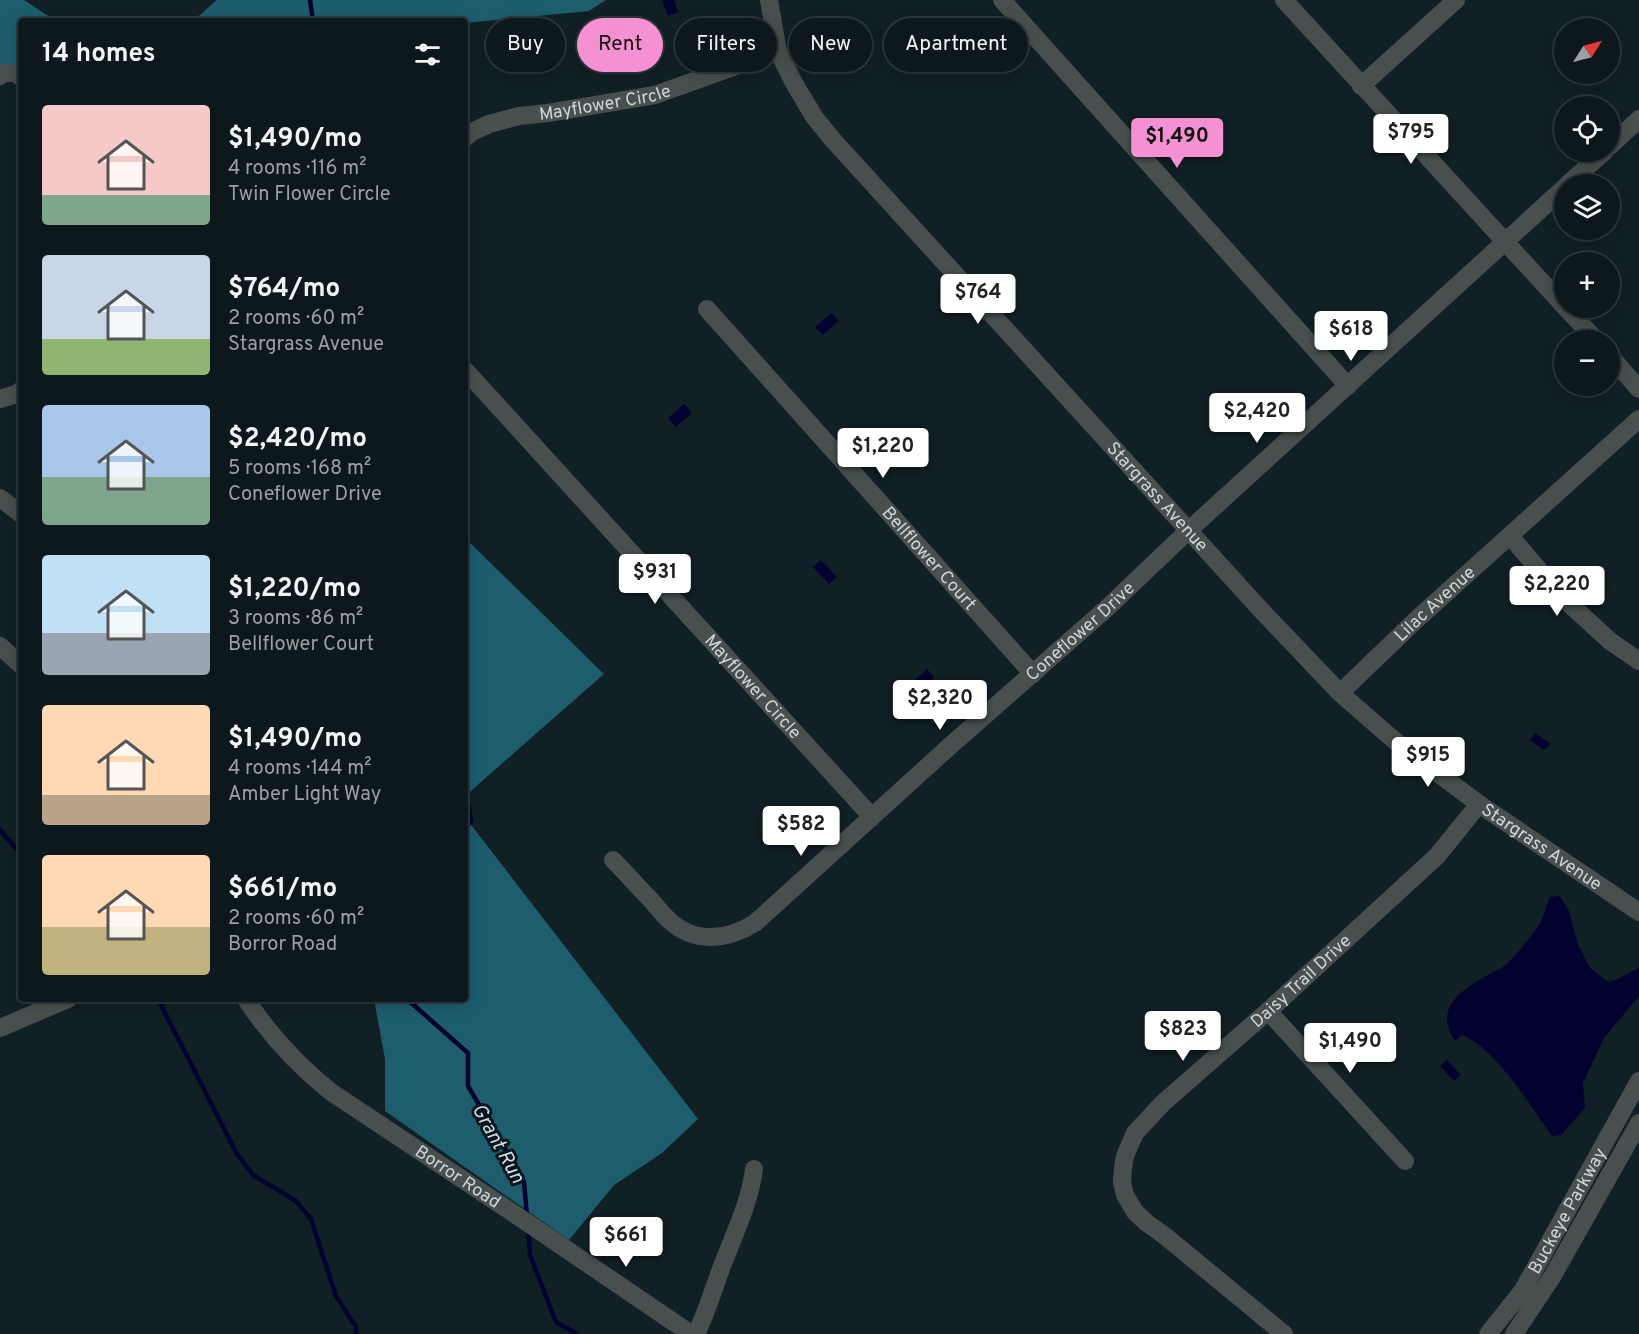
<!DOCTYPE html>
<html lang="en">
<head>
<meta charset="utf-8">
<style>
	:root { --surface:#0d181c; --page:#162125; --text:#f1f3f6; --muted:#9aa0a3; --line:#2d373b; --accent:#f591d2 }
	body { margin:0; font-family:Overpass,sans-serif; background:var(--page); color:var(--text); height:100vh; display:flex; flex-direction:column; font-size:22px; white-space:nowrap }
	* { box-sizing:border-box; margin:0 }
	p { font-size:20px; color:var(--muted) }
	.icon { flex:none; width:33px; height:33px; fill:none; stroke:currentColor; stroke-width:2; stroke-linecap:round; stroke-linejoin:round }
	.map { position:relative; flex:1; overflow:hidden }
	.sheet { position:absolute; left:18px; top:18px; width:450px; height:984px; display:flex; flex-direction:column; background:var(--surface); border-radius:6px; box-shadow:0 3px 15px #0003,0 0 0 2px var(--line) }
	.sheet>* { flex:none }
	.top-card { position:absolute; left:486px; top:18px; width:570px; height:54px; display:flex; gap:12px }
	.needle { width:39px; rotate:54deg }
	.tools { position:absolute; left:1554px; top:18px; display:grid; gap:12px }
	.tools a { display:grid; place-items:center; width:66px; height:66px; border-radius:50%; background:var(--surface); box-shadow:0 3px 15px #0003,0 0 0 2px var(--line); font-size:30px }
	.price { position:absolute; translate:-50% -51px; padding:0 14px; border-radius:6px; background:#fff; color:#222; font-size:20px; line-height:39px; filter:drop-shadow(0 2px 3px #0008) }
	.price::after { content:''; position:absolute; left:50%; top:36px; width:18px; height:14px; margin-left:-9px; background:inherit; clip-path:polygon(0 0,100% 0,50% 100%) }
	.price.active { background:var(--accent); color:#111 }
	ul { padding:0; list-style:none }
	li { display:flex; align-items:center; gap:18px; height:150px; padding:0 24px }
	li span { display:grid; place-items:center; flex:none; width:168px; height:120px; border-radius:6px; color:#555 }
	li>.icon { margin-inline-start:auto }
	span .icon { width:72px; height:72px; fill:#fffc; stroke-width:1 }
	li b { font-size:26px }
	h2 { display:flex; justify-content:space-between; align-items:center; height:72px; padding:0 24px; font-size:26px }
	.tag { padding:0 21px; border-radius:27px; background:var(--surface); box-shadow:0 3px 15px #0003,0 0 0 2px var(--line); font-size:21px; line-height:54px }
	.tag.active { background:var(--accent); color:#111 }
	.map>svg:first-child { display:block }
	.forest { fill:#1d5d6e }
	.water { fill:#020230 }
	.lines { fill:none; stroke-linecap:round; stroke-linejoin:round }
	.stream { stroke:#020230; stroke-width:4.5 }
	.minor { stroke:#474f4f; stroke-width:18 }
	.labels { text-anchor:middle; stroke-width:6; stroke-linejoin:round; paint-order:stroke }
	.street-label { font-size:18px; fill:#ccd5d9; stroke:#08171c }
	.water-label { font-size:20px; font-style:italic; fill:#d5ddf1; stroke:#08171c }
</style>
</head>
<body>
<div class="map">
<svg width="1639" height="1334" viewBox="0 0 1639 1334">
	<rect width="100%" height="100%" fill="#112025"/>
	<path class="forest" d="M 0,0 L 24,0 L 56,21 L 21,21 L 21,74 L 0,67 Z
		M 217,0 L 606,0 L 589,11 L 465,23 L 465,21 L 193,21 Z
		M 465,538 L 604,674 L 465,796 Z
		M 465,817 L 698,1119 L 662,1153 L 614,1185 L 569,1240 L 385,1111 L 385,1059 L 374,999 L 465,999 Z"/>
	<path class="water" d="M 662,0 L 674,0 L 678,12 L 668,16 Z
		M 832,313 L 839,321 L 823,335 L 815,327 Z
		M 684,404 L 692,413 L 676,427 L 668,418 Z
		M 821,560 L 837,577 L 829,584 L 813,567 Z
		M 927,669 L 934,677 L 930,682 L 941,694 L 934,701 L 915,680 Z
		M 1535,733 L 1551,744 L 1544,750 L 1530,740 Z
		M 1560,896 L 1569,911 L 1578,945 L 1590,968 L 1608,982 C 1620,980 1628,972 1639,968 L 1639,996 L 1604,1038 L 1583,1083 L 1585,1108 L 1561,1135 L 1552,1136 C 1531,1107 1495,1047 1462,1035 L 1455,1041 C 1433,1008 1461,990 1488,975 C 1494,971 1503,968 1508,963 C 1516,955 1538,929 1542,919 C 1546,912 1546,904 1550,897 Z
		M 1447,1060 L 1461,1075 L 1454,1081 L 1440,1066 Z"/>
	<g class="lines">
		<path class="stream" d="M 310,0 L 313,21
			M 465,784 L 471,821 L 465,829
			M 0,830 L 21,854
			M 158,999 L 237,1154 L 253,1175 L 296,1201 L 311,1219 L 336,1296 L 356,1327 L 356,1334
			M 407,999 L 468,1053 L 468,1086 L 524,1182 L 527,1217
			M 528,1228 L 530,1255 L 556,1322 L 577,1334"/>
		<g class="minor">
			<path id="s1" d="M 769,0 L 778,51 L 795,85 L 815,118 L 833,140 L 1261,610 L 1340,693 L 1395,741 L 1479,804 L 1639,912"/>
			<path d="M 1002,0 L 1348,386"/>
			<path d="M 1284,0 L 1564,306"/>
			<path d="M 0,76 L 3,73 L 15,73 L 21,77"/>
			<path d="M 1361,86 L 1456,0"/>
			<path id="s2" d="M 465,138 L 472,132 L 489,124 L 519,116 L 548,113 L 655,95 L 778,51"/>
			<path d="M 1610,146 L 1639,119"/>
			<path d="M 1568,184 L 1604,152"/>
			<path d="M 1566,308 L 1596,340"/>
			<path id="s3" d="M 707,309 L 1033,674"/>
			<path d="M 1610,356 L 1639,389"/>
			<path id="s4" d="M 465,370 L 872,817"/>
			<path d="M 0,399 L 17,394 L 21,390"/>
			<path d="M 0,498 L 21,514"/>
			<path d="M 1510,536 L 1563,598 L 1610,641 L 1639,661"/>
			<path d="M 0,646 L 21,665"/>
			<path id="s5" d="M 1340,693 L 1416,620 L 1639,419"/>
			<path id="s6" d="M 613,860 C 626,873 638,887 651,900 C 657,907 663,915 670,921 C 695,944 728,940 755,923 L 950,746 L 1107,608 L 1189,530 L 1564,188"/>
			<path id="s7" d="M 246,999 C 270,1036 296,1064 331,1092 L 519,1217 L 691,1334"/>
			<path d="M 1268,1011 L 1405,1161"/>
			<path d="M 0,1028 L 68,999"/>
			<path d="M 696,1334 C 708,1310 714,1286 724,1261 C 736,1230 750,1201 754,1169"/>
			<path id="s8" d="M 1284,1334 L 1165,1236 L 1147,1223 L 1135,1212 L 1125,1195 L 1122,1182 L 1123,1168 L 1125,1156 L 1135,1133 L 1163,1103 L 1268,1011 L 1437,856 L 1479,804"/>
			<path id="s9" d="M 1488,1334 L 1523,1290 L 1639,1081"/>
			<path d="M 1514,1334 L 1552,1277 L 1639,1123"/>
		</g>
	</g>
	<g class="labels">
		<g class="street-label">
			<text dy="6" stroke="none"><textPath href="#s2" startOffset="146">Mayflower Circle</textPath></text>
			<text dy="6" stroke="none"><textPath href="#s1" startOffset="639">Stargrass Avenue</textPath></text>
			<text dy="6" stroke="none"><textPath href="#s3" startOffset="334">Bellflower Court</textPath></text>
			<text dy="6" stroke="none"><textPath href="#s5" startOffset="130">Lilac Avenue</textPath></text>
			<text dy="6" stroke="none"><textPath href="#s6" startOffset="612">Coneflower Drive</textPath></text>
			<text dy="6" stroke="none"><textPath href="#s4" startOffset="428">Mayflower Circle</textPath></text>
			<text dy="6" stroke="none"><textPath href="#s1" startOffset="1161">Stargrass Avenue</textPath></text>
			<text dy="6" stroke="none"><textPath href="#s8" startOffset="502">Daisy Trail Drive</textPath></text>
			<text dy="6" stroke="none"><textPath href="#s7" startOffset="279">Borror Road</textPath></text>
			<text dy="6" stroke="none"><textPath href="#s9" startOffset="147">Buckeye Parkway</textPath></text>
		</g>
		<g class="water-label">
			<text transform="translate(499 1143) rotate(61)" y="7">Grant Run</text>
		</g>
	</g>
</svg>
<div class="tools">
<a><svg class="needle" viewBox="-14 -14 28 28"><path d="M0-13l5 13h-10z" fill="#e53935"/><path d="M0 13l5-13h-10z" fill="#9aa0a3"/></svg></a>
<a><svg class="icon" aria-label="locate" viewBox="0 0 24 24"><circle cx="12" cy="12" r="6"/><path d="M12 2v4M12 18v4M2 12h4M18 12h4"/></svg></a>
<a><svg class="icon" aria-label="layers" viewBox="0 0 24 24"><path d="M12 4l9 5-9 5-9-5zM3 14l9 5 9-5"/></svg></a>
<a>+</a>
<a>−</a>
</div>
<b class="price" style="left:1411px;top:165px">$795</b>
<b class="price active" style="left:1177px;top:169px">$1,490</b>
<b class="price" style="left:978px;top:325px">$764</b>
<b class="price" style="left:1351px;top:362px">$618</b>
<b class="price" style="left:1257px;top:444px">$2,420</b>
<b class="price" style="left:883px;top:479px">$1,220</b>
<b class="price" style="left:655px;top:605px">$931</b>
<b class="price" style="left:1557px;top:617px">$2,220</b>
<b class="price" style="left:940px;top:731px">$2,320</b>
<b class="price" style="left:1428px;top:788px">$915</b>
<b class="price" style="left:801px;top:857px">$582</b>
<b class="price" style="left:1183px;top:1062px">$823</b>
<b class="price" style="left:1350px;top:1074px">$1,490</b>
<b class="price" style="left:626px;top:1268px">$661</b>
<div class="top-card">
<a class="tag">Buy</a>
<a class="tag active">Rent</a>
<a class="tag">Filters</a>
<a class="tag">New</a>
<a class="tag">Apartment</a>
</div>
<section class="sheet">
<h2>14 homes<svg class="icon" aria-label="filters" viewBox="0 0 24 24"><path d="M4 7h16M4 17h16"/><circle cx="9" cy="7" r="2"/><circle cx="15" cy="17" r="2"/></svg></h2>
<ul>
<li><span style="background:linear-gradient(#f6c9c9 75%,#7fa58c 0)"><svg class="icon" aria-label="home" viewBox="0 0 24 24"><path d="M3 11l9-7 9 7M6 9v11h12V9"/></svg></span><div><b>$1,490/mo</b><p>4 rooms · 116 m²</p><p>Twin Flower Circle</p></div></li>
<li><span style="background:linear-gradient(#c9d6e8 70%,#8fb573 0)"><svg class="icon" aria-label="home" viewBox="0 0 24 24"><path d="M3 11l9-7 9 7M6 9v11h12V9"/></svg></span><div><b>$764/mo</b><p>2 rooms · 60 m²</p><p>Stargrass Avenue</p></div></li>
<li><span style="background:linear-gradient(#a9c7e8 60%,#7fa58c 0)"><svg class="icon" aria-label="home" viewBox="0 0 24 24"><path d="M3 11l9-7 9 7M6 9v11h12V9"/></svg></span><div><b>$2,420/mo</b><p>5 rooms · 168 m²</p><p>Coneflower Drive</p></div></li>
<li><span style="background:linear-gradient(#bfe0f5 65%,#9aa5b1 0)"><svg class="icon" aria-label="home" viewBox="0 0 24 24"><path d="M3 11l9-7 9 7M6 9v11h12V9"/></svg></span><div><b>$1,220/mo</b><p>3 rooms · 86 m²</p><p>Bellflower Court</p></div></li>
<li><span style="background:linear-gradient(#ffd9b3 75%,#b9a48a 0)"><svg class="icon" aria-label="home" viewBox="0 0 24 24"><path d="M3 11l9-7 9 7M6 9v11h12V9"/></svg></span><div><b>$1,490/mo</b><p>4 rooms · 144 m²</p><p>Amber Light Way</p></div></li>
<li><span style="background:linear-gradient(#ffd9b3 60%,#c2b280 0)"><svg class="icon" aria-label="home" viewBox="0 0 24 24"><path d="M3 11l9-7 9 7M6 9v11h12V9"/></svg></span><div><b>$661/mo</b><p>2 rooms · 60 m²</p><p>Borror Road</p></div></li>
</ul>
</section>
</div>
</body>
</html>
